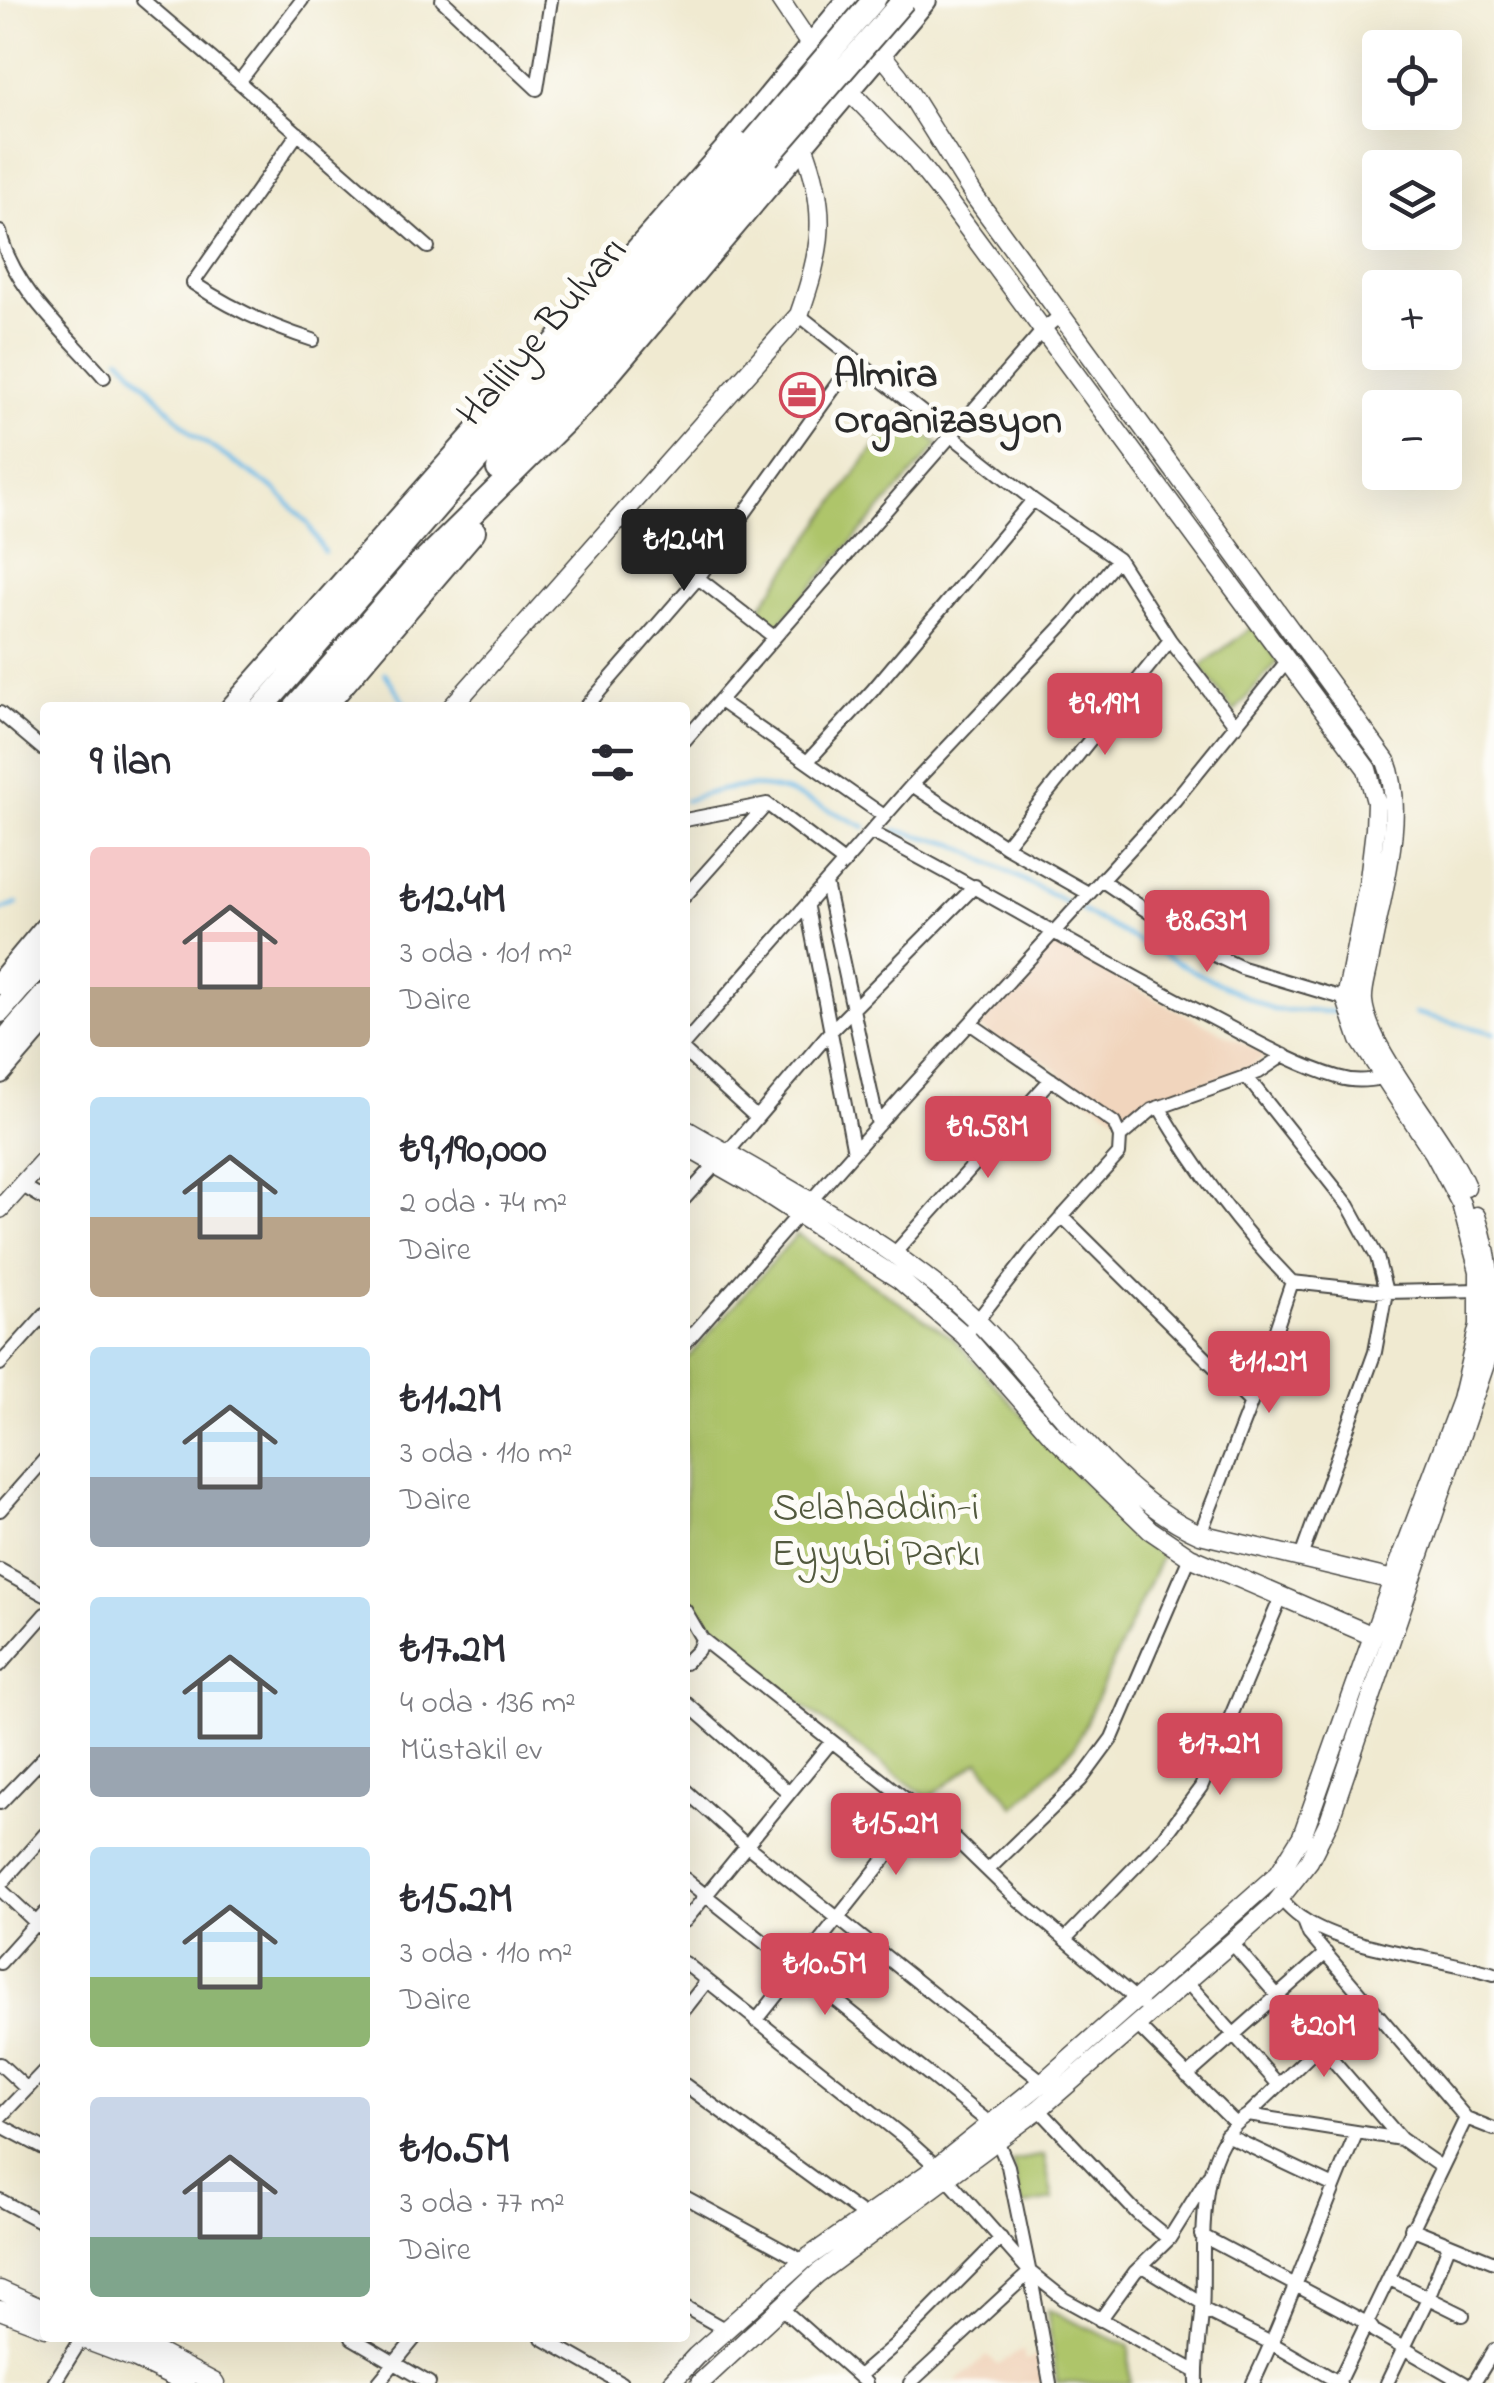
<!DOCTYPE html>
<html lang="tr">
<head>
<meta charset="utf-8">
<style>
	:root { --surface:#fff; --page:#f2f2f3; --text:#2b2b33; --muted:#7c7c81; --accent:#d1495b }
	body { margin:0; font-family:"Indie Flower",sans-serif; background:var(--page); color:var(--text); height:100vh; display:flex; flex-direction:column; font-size:38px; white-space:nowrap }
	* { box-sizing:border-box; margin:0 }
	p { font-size:32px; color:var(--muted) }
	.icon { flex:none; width:55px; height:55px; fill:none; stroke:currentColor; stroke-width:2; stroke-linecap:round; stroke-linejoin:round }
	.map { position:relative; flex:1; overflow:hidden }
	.drawer { position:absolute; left:40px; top:702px; width:650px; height:1640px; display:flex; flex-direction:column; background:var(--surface); border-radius:10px; box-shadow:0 10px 40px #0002 }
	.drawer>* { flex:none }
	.tools { position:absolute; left:1362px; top:30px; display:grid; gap:20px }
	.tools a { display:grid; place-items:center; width:100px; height:100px; border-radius:10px; background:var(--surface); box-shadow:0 10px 40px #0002; font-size:50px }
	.price { position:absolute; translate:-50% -85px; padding:0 22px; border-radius:10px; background:var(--accent); color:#fff; font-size:32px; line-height:65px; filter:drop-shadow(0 2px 5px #0008) }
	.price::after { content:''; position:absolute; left:50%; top:60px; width:30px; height:22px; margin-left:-15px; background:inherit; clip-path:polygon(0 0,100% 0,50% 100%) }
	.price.current { background:#222; color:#fff }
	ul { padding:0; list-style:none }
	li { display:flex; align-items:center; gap:30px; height:250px; padding:0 50px }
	li span { display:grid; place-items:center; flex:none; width:280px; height:200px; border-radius:10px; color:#555 }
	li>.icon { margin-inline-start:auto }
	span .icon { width:120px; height:120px; fill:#fffc; stroke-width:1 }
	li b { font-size:42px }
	h2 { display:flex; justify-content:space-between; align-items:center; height:120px; padding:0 50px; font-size:42px }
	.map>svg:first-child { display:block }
	.built { fill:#f1d5bd }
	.green { fill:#aec56a; stroke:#6c784a; stroke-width:2.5 }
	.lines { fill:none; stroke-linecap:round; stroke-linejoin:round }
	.stream { stroke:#70bce9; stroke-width:4 }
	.street-casing { stroke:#494844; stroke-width:16 }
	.secondary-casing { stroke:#494844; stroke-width:21 }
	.highway-casing { stroke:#494844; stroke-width:26 }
	.street { stroke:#fff; stroke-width:12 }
	.secondary { stroke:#fff; stroke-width:18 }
	.highway { stroke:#fff; stroke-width:22 }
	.highway-bridge-casing { stroke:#494844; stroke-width:26; stroke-linecap:butt }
	.highway-bridge { stroke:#fff; stroke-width:22 }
	.labels { text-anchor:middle; stroke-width:10; stroke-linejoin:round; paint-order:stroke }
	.street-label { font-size:40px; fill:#2b2b2b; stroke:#fdfcf7 }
	.poi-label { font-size:40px; font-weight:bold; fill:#2b2b2b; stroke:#fdfcf7; text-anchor:start }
	.park-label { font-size:40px; fill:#52593e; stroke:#fdfcf7 }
</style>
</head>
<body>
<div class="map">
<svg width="1494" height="2383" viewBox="0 0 1494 2383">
	<rect width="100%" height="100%" fill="#fdfcf7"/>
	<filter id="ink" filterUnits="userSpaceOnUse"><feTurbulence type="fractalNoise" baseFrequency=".01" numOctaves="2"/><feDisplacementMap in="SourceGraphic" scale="20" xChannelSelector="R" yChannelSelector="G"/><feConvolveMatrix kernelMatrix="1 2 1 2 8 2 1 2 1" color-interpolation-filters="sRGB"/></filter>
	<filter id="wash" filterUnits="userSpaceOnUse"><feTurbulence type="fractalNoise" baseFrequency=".0048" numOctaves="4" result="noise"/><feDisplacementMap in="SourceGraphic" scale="40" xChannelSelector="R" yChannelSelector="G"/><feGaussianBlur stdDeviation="2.25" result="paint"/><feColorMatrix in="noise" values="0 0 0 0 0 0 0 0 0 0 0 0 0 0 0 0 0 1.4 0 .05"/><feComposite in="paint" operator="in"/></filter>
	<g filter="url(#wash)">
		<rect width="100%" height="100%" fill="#f0ead1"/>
		<path class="built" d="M 1047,940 L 1171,1007 L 1267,1055 L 1250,1068 L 1144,1102 L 1124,1121 L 1063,1083 L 1058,1071 L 1037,1057 L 1025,1057 L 979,1027 L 976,1019 Z
			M 1023,2350 L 1025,2360 L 1041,2355 L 1044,2383 L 955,2383 L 987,2355 L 998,2364 Z"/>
		<path class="green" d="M 899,412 L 939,444 L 777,626 L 757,612 Z
			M 1253,626 L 1278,661 L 1234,712 L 1201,666 Z
			M 797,1234 L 954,1339 L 1060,1457 L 1146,1546 L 1162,1555 L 1075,1746 L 1015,1807 L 979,1761 L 928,1798 L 765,1678 L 693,1607 L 685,1594 L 685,1361 Z
			M 1044,2155 L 1053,2200 L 1021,2206 L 1012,2161 Z
			M 1047,2310 L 1129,2346 L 1130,2383 L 1057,2383 Z"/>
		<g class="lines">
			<path class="stream" d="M 120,357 L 192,434 L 277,491 L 308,524 L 324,552
				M 385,673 L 408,708
				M 685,801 C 768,770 791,793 865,827
				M 895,830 L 954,844 L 1073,906
				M 1081,910 L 1195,972 L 1274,1010 L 1339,1012
				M 0,911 L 17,904
				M 1415,1013 L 1494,1033"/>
		</g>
	</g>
	<g filter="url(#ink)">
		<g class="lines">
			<defs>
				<path id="street" d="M 143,0 L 239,82
					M 302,0 L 239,82 L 428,247
					M 442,0 L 537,89 L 551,0
					M 298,133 L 193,283 C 232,309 269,326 313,340
					M 0,232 C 13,289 67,334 104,377
					M 799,315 L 1033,500 L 1118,559 L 1170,640 L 1236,726
					M 621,518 L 774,637
					M 720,701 L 884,816
					M 585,708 L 698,578 L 855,359
					M 0,713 L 45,751
					M 685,740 L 1045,328 L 1061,315
					M 808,761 L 872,691 L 1033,500
					M 912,785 L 1005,846 L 1088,893
					M 685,820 L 767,804 L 845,863
					M 871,832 C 985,891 1093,957 1206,1015 C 1249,1037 1291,1063 1337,1077 C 1353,1082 1366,1081 1382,1078
					M 1005,846 L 1170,640
					M 1101,880 L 1208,952 L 1242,968 L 1346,999
					M 826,884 L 878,1125
					M 685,896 L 767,804
					M 807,908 L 854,1152
					M 685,1043 L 912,785 L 1066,622 L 1118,559
					M 685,1052 L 757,1118
					M 1246,1076 L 1349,1206 L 1377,1257 L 1386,1292 L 1375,1352 L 1301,1557
					M 1159,1107 C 1197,1171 1240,1229 1292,1282 L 1386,1292 L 1481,1290
					M 1120,1137 L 1152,1110 L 1259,1072 L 1284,1055
					M 727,1153 L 830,1032 L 975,886
					M 21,1185 L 45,1199
					M 685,1198 L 716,1164
					M 1062,1216 L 1251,1403
					M 892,1256 L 1051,1079
					M 965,1336 L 1034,1248 L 1119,1154 L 1120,1137 L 1114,1123 L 971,1024
					M 685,1343 L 906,1093 L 1175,800 L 1288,660
					M 0,1364 L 45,1314
					M 0,1510 L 45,1459
					M 1200,1534 L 1251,1403 L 1292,1282
					M 0,1570 L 45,1595
					M 685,1610 L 702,1639 L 950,1834 L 1014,1896 L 1141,2003
					M 685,1663 L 698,1650 L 702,1639
					M 0,1665 L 45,1614
					M 685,1702 L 788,1792
					M 685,1790 L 746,1845 L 1043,2082
					M 0,1803 L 45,1756
					M 988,1870 L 1081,1780 L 1112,1738 L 1190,1557
					M 685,1879 L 992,2125
					M 0,1885 L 45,1834
					M 0,1889 L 45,1931
					M 1279,1898 C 1287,1905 1294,1914 1303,1919 C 1346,1949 1442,1958 1494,1974
					M 685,1921 L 831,1742
					M 1304,1921 L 1309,1934 L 1466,2118 L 1338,2383
					M 1066,1938 L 1165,1836 L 1201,1787 L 1281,1597
					M 1231,1942 L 1401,2139 L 1441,2167
					M 0,1963 L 45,1913
					M 685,1963 L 905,2138 L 937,2167 L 1030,2272 L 1050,2383
					M 1186,1981 L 1278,2084
					M 685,2009 L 707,1981
					M 756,2021 L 921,1813
					M 1136,2024 L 1235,2123
					M 0,2064 L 27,2089
					M 1187,2076 L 1326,1953
					M 685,2085 L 866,2217
					M 1039,2109 L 1137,2213 L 1169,2239
					M 1248,2115 L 1401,2139
					M 0,2117 L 45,2070
					M 1466,2118 L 1494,2129
					M 0,2125 L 45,2149
					M 1226,2135 L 1334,2186
					M 997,2140 L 1008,2166 L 1029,2269
					M 685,2197 L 803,2261
					M 0,2200 L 45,2224
					M 1411,2228 L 1494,2262
					M 1201,2235 L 1369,2324 L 1374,2331 L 1464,2383
					M 1142,2266 L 1202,2303
					M 1390,2279 L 1463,2315
					M 779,2306 L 866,2383
					M 685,2307 L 726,2330
					M 1202,2309 L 1271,2343 L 1340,2383
					M 1100,2320 L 1135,2272 L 1169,2239 L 1209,2175
					M 352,2338 L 429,2383
					M 542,2338 L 621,2383
					M 859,2376 L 896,2344 L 1001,2238
					M 54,2383 L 82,2338
					M 378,2383 L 415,2338
					M 910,2383 L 1030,2272 L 1064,2299 L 1195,2371
					M 1197,2383 C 1196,2360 1200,2337 1202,2313 C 1206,2257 1191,2149 1248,2115 L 1366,2001
					M 1253,2383 C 1292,2302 1320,2217 1356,2134
					M 1387,2383 L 1428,2298 L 1449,2245
					M 1474,2383 L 1494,2350"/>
				<path id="secondary" d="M 780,0 L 817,55
					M 873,44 L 899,76 L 975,197 L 1386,761 C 1408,816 1378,905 1369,963 C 1367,975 1362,989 1363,1001 C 1367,1051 1444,1134 1466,1187
					M 451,708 L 799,315 C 822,250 829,211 803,145
					M 685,1129 C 778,1183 899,1246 976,1320 C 1045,1387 1111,1495 1200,1534 L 1393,1580
					M 685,1146 L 750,1183 L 900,1280 L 965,1336 L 1052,1435 L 1150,1530 L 1190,1557 L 1373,1636
					M 0,1209 L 45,1159
					M 0,2290 L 45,2310
					M 0,2310 L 45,2327
					M 80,2338 L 136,2359 L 185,2383
					M 123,2338 L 149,2348 L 215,2383
					M 671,2383 L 696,2356 L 803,2261 L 937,2167 L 1043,2082 L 1279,1873 L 1302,1836 L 1393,1580 L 1461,1400 L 1479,1325 L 1479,1271 L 1461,1204 L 1434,1153 L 1360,1040 L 1346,999 L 1369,879 L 1375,829 L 1376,802 L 1367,769 L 944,196 L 913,157 L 841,82
					M 700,2383 L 817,2274 L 1039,2109 L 1239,1936 L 1275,1904 L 1309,1861 L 1329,1821 L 1486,1361 C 1494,1311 1493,1265 1476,1216"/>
				<path id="highway" d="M 498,469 L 768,157
					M 411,574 L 585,402 L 925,0
					M 232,708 L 726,149 L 849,0
					M 262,708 L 753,142
					M 295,708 L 420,563
					M 323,708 L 474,531
					M 0,983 L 45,929
					M 0,1011 L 45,959
					M 0,1046 L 45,995
					M 0,1072 L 45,1020"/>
			</defs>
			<use href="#street" class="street-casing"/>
			<use href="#secondary" class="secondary-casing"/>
			<use href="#highway" class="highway-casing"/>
			<use href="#street" class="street"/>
			<use href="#secondary" class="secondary"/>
			<use href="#highway" class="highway"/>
			<defs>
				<path id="highway-bridge" d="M 753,142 L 874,0
					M 768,157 L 904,0"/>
			</defs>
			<use href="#highway-bridge" class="highway-bridge-casing"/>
			<use href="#highway-bridge" class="highway-bridge"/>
		</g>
	</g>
	<defs>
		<symbol id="office-ring" viewBox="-11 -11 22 22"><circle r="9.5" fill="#fdfcf7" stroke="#d1495b" stroke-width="1.5"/><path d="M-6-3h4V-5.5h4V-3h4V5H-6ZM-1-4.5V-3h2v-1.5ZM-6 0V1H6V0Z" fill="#d1495b"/></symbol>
	</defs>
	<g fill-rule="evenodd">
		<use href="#office-ring" x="777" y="370" width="50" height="50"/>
	</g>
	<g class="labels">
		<g class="street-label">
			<text transform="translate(540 330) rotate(-49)" y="14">Haliliye Bulvarı</text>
		</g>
		<g class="poi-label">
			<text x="834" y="386">Almira<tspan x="834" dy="46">Organizasyon</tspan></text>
		</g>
		<g class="park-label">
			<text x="876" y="1519">Selahaddin-i<tspan x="876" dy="46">Eyyubi Parkı</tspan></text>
		</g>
	</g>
</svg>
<div class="tools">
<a><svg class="icon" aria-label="locate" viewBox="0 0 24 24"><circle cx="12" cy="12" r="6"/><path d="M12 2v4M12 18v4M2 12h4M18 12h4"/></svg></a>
<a><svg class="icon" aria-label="layers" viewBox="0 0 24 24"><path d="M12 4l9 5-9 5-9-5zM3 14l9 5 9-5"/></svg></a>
<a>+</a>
<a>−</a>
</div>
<b class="price current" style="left:684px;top:594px">₺12.4M</b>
<b class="price" style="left:1105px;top:758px">₺9.19M</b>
<b class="price" style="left:1207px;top:975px">₺8.63M</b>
<b class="price" style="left:988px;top:1181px">₺9.58M</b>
<b class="price" style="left:1269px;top:1416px">₺11.2M</b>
<b class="price" style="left:1220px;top:1798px">₺17.2M</b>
<b class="price" style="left:896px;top:1878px">₺15.2M</b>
<b class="price" style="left:825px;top:2018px">₺10.5M</b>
<b class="price" style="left:1324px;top:2080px">₺20M</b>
<section class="drawer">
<h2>9 ilan<svg class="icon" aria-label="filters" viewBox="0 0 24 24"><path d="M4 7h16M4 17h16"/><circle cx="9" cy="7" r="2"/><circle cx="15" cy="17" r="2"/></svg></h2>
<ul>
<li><span style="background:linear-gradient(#f6c9c9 70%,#b9a48a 0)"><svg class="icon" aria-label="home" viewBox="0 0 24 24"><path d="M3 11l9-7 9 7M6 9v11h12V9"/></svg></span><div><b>₺12.4M</b><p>3 oda · 101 m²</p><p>Daire</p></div></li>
<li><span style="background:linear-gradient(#bfe0f5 60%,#b9a48a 0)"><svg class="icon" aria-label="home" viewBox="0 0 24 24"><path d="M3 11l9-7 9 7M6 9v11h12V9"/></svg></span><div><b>₺9,190,000</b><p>2 oda · 74 m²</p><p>Daire</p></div></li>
<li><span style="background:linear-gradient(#bfe0f5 65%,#9aa5b1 0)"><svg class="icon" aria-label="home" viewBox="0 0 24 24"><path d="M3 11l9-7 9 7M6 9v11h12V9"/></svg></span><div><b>₺11.2M</b><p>3 oda · 110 m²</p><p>Daire</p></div></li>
<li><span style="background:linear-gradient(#bfe0f5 75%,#9aa5b1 0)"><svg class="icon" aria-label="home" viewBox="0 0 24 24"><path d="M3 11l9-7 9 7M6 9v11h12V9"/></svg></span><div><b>₺17.2M</b><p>4 oda · 136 m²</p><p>Müstakil ev</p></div></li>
<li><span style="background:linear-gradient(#bfe0f5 65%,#8fb573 0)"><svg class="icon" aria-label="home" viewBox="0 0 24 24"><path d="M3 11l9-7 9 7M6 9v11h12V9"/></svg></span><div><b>₺15.2M</b><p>3 oda · 110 m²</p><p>Daire</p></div></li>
<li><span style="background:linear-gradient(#c9d6e8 70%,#7fa58c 0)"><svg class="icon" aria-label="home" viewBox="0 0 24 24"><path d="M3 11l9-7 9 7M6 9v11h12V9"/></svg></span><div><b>₺10.5M</b><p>3 oda · 77 m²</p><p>Daire</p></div></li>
</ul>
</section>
</div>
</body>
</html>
